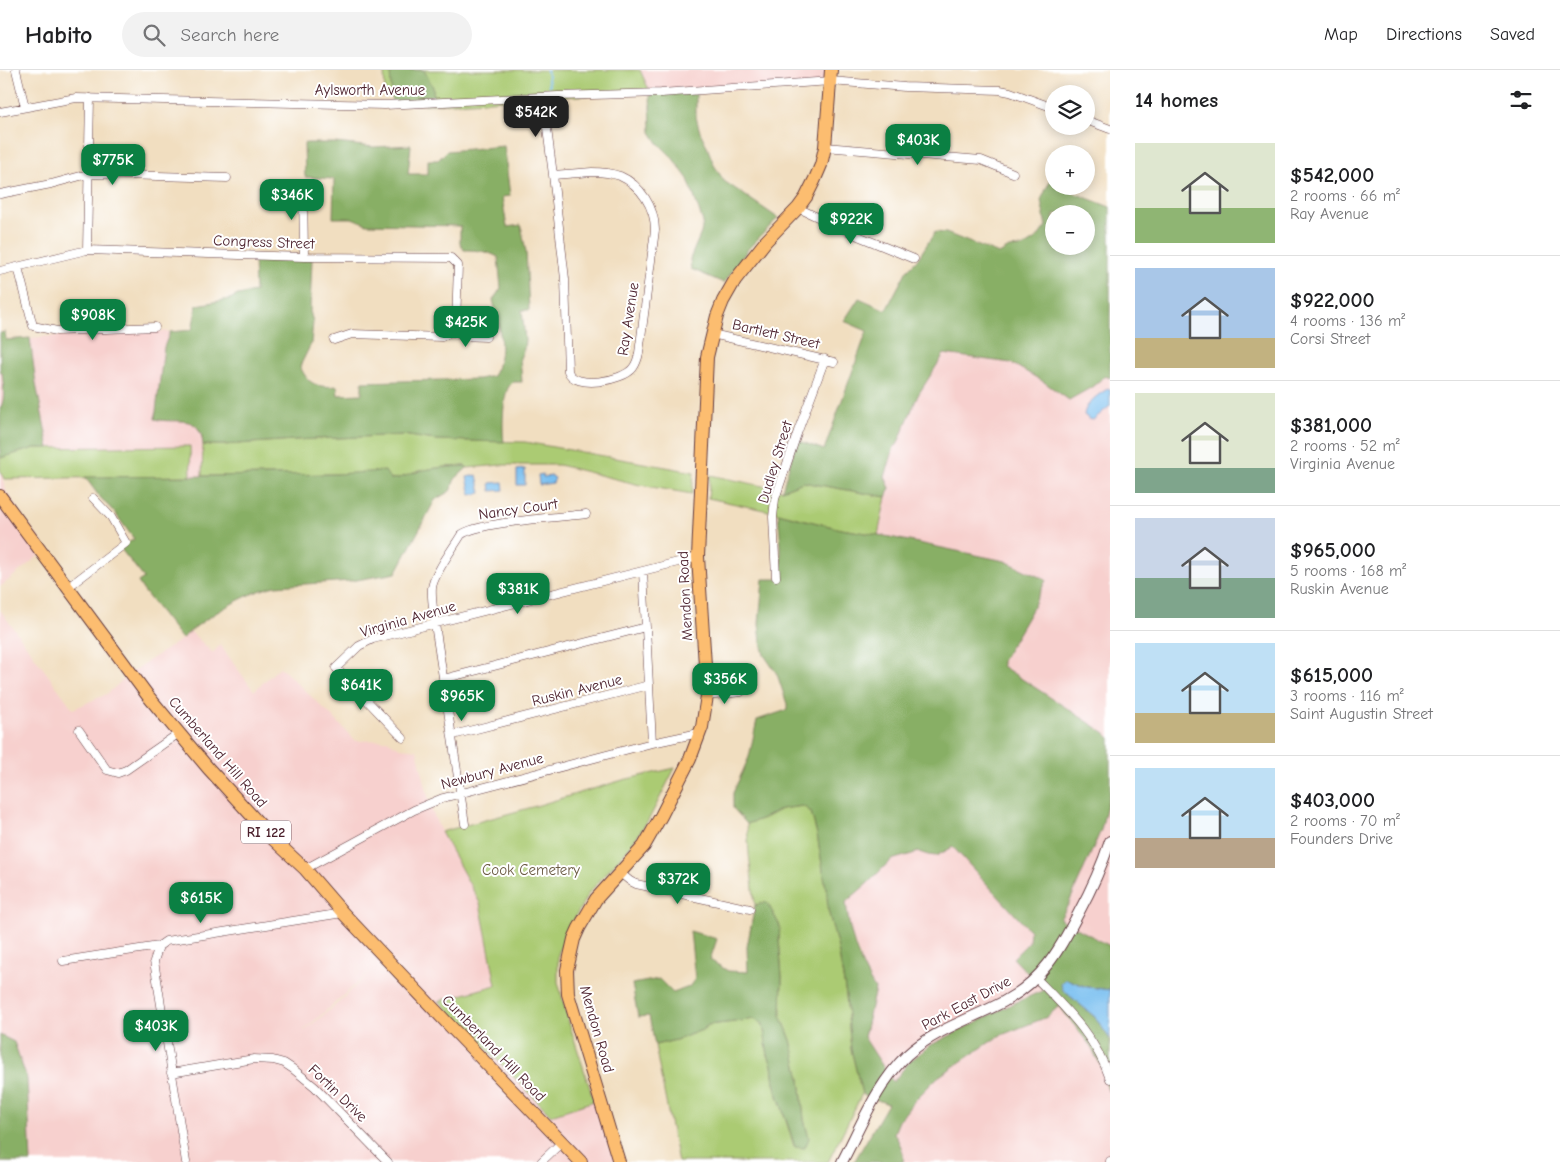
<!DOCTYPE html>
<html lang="en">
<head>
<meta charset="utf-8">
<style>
	:root { --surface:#fff; --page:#f2f2f2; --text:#202124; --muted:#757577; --line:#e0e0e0; --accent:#0b8043 }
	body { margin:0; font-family:"Comic Neue",sans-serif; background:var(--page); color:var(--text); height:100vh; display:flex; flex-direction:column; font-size:19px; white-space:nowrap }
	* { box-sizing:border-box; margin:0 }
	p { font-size:16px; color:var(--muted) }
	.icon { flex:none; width:28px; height:28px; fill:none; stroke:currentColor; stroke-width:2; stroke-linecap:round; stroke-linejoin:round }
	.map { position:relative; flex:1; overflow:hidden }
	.panel { display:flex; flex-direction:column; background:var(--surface); width:450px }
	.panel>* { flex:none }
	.tools { position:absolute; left:1045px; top:15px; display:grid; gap:10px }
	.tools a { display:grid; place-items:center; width:50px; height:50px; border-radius:50%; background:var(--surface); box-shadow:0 2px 12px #0003; font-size:25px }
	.price { position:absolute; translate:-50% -42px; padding:0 11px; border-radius:10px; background:var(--accent); color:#fff; font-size:16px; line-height:32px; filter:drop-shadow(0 1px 2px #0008) }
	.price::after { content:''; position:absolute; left:50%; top:30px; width:15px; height:11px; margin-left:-8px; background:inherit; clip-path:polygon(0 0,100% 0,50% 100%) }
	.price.current { background:#222; color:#fff }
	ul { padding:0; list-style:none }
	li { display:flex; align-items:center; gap:15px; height:125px; padding:0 25px }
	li+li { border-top:1px solid var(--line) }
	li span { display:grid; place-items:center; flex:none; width:140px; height:100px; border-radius:0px; color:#555 }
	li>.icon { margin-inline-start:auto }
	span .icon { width:60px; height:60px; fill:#fffc; stroke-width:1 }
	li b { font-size:21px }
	h2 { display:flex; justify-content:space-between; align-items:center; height:60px; padding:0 25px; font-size:21px }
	header { display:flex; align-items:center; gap:30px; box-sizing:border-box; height:70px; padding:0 25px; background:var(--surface); border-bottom:1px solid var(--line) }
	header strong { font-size:24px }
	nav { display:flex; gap:28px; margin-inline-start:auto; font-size:18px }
	.search { width:350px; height:45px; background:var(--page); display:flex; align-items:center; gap:12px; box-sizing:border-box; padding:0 18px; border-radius:28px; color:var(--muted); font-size:19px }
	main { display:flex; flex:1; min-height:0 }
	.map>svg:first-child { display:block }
	.built { fill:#f7d0ce; fill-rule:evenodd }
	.green { fill:#abcb73; stroke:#7a754f }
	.forest { fill:#88af65; stroke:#696748; fill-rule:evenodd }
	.water { fill:#79bff0; stroke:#626f8e }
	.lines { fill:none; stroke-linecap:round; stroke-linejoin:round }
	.stream { stroke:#79bff0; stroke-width:2 }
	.minor-casing { stroke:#633c41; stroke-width:9 }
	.tertiary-casing { stroke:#633c41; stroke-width:12 }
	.primary-casing { stroke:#633c41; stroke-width:14 }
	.minor { stroke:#fff; stroke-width:8 }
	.tertiary { stroke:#fff; stroke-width:10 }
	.primary { stroke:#fcbd6f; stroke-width:12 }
	.labels { text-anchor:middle; stroke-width:4; stroke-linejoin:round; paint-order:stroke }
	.shield { fill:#fff; stroke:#80626b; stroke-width:1 }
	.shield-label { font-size:14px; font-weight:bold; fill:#4a1f2b }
	.street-label { font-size:15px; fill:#4a1f2b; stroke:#fff }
	.park-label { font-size:15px; fill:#6c5b44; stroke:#fff }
</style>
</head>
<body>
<header>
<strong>Habito</strong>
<div class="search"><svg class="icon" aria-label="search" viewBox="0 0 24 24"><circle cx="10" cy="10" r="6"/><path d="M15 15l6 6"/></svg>Search here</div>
<nav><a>Map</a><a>Directions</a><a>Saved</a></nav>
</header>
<main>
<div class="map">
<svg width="1110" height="1092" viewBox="0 0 1110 1092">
	<rect width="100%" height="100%" fill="#fff"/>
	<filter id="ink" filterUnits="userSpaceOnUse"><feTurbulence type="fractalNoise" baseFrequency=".02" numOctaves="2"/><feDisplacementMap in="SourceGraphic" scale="10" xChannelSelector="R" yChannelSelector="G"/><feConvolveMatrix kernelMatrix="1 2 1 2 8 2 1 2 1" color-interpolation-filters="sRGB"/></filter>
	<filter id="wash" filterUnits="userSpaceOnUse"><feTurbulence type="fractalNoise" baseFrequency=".0096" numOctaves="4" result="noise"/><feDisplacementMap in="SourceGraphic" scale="20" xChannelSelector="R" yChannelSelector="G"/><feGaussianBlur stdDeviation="1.12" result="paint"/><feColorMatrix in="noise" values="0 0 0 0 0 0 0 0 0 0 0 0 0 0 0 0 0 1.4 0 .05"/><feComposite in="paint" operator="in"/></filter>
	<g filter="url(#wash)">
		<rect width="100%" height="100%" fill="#f1dec0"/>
		<path class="built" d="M 640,0 L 830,0 L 829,16 L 650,22 Z
			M 159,261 L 170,262 L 164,277 L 161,350 L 188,351 L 197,356 L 202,367 L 202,406 L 191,406 L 190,376 L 49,378 L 36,314 L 30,268 L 105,262 Z
			M 944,284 L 1011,293 L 1044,312 L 1069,330 L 1092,317 L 1105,306 L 1110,308 L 1110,668 L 1105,663 L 1002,597 L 1002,591 L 1030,543 L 1046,510 L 1005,491 L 878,465 L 886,427 L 890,418 L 885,408 L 894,377 L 897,375 L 918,325 Z
			M 0,301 L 2,302 L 4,321 L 3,334 L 0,339 Z
			M 0,401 L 7,423 L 19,442 L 47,479 L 0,517 Z
			M 0,540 L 73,639 L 107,624 L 132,602 L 182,569 L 190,561 L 213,583 L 220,575 L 254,621 L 280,597 L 335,649 L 355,671 L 387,670 L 400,678 L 417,680 L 431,739 L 441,762 L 480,833 L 496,915 L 440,931 L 477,969 L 594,1031 L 616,1092 L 31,1092 L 30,1069 L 14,972 L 0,965 ZM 371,901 L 338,933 L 304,961 L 304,960 Z
			M 1110,721 L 1110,876 L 1060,849 L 1069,833 L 1101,760 Z
			M 954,776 L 1030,861 L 1029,872 L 1013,888 L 1044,920 L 1012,934 L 931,975 L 910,991 L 893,1012 L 864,967 L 875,919 L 866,905 L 849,855 L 846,832 L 868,813 L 891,790 L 919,782 L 928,785 L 936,786 Z
			M 1059,936 L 1090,975 L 1102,998 L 1108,1021 L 1110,1021 L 1110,1092 L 903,1092 L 904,1086 L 894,1064 L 899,1051 L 915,1030 L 938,1007 L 999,966 L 1047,947 Z"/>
		<path class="green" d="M 384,0 L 640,0 L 650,22 L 434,34 L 433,23 L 385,25 Z
			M 403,365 L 435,370 L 525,372 L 694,402 L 692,424 L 640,415 L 559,395 L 501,395 L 467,398 L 466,396 L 444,397 L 419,401 L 400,409 L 336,404 L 202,406 L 203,375 L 223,375 L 294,370 Z
			M 190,376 L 191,406 L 4,409 L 0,401 L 0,388 L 35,378 Z
			M 710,405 L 782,420 L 803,412 L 886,427 L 878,465 L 841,459 L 778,443 L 708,428 Z
			M 675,698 L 649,749 L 631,775 L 588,824 L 569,858 L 558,884 L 558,912 L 569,953 L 594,1031 L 551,1045 L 439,931 L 496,915 L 480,833 L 441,762 L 529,738 L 623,710 Z
			M 803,736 L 811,742 L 817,764 L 827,824 L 828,840 L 838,878 L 846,925 L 851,979 L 862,1024 L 828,1092 L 678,1092 L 660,1002 L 655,975 L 676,970 L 702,960 L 708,955 L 735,952 L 754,949 L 763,954 L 768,985 L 772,995 L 774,1013 L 794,1076 L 809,1068 L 804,1050 L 800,1009 L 791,970 L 781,945 L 782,907 L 779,869 L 780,856 L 767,833 L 755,835 L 749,784 L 747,754 L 764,748 L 781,739 Z"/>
		<path class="forest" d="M 390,0 L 424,0 L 433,17 L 434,34 L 392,34 Z
			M 696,19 L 696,47 L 700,62 L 706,74 L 714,95 L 724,111 L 778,148 L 748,179 L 724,213 L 691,199 L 690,189 L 701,163 L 703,152 L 688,109 L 671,86 L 658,73 L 651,62 L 650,22 Z
			M 304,73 L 335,73 L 374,77 L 411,75 L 408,104 L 428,104 L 428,90 L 438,90 L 447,81 L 504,76 L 510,126 L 502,127 L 507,157 L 521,155 L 526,182 L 529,240 L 522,240 L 525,270 L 524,279 L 520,288 L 522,312 L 513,312 C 511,314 509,316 508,318 C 503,327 502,361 504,372 L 435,370 L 403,365 L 294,370 L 223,375 L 203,375 C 200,341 177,355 155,349 L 164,277 L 170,262 L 192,260 L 197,235 L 230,229 L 238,225 L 255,222 L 254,187 L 312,189 L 310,241 L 313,252 L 311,274 L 300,296 C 308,315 318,318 337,316 L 338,325 L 362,324 L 362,312 L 479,309 L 493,306 C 507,284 499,254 493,230 L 501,218 L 498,187 C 487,181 477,180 464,180 L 460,173 L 460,156 L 367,154 L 352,148 L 333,148 L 334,109 L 305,107 Z
			M 1054,102 L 1054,116 L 1071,116 L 1069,121 L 1110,137 L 1110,308 L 1105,306 L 1092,317 L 1069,330 L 1044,312 L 1011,293 L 944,284 L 918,325 L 897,375 L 894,377 L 885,407 L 890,418 L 886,427 L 803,412 L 782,420 L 797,370 L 824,380 L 867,261 L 844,251 L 859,228 L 886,240 L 907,200 L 917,190 L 935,162 L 946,163 L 999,184 L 1009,178 L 1023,177 L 1037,168 L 1046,156 L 1041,130 ZM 1054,144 L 1086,144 L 1086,176 L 1054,176 Z
			M 5,262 L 6,270 L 30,268 L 36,314 L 49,378 L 35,378 L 0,388 L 0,339 C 6,328 3,314 2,302 L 0,301 L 0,263 Z
			M 466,396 L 467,398 L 455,409 L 450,421 L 435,430 L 396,503 L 351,511 L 275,516 C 248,522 201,549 182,569 L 143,520 L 138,512 L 144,508 L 120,478 L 134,469 L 115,443 L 99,426 L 85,407 L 211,406 L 336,404 L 385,401 L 390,409 C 401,409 409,404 420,401 C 435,397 451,397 466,396 Z
			M 778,443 L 841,459 L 885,466 L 1005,491 L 1046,510 L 1030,543 L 1002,591 L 1002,596 L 1105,663 L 1110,668 L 1110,721 L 1101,760 L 1069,833 L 1060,849 L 1110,876 L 1110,920 L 1087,917 L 1066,909 L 1063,920 L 1095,947 L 1110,969 L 1110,1021 L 1108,1021 L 1102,998 L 1090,975 L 1059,936 L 1047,947 L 999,966 L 938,1007 L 915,1030 L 899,1051 L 894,1063 C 899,1072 905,1082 903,1092 L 854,1092 L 888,1034 L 862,1024 L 851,979 L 846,925 L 838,878 L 828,840 L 827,824 L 817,764 L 811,742 L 803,736 L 781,739 L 764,748 L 747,754 L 733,738 L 733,723 L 749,687 L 757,650 L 787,640 L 787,634 L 777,604 L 764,585 L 761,572 L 759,554 L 763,509 L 781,509 L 781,476 ZM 953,777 L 1030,861 L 1029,872 L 1013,888 L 1044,920 L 1012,934 L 931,975 L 910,991 L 893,1012 L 864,967 L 875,919 C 858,892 849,863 846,832 L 868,813 L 891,790 L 919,782 L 928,785 L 936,786 Z
			M 767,832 L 780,856 L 779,869 L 782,907 L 781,945 L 791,970 L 800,1009 L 804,1050 L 809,1068 L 805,1078 L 795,1077 L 774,1013 L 772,995 L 768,985 L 763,954 L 754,949 L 735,952 L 708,955 L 702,960 L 676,970 L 655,975 L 649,946 L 638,947 L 632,914 L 659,909 L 673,923 L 689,917 L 695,909 L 690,861 L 717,869 L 710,890 L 728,901 L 748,902 L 747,877 L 755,835 Z
			M 0,965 L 14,972 L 27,1009 L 31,1092 L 0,1092 Z"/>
		<path class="water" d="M 1109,318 L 1110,319 L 1110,336 L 1093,350 L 1089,349 L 1084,345 C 1085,333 1099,324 1109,318 Z
			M 525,399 L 525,415 L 517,415 L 517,400 Z
			M 543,404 L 543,407 L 552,406 L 555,408 L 553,413 L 539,415 L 538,405 Z
			M 477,405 L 481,423 L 471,425 L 467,407 Z
			M 503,412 L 504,420 L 491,421 L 490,413 Z
			M 1066,909 L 1087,917 L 1110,920 L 1110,969 L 1095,947 L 1063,920 L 1061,914 Z"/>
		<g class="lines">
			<path class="stream" d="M 547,0 L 549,16"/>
		</g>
	</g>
	<g filter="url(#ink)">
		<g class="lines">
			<defs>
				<path id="minor" d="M 16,0 L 25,37
					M 543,27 L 553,105
					M 0,42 L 76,28 L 385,35 L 558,26 L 661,23 L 831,11 L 905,17 L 1000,20 L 1010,22 L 1054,38
					M 1086,50 L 1110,59
					M 825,77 L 981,90 L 1013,103
					M 592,102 C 601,102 611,103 620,106 C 641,115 655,138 655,160 L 639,283 C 638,288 636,294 633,298 C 623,311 574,320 568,301 L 565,209 L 553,105 Z
					M 303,114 L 304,187
					M 0,124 L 51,114 L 88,104 L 227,108
					M 798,138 L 858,166 L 914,189
					M 87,180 L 90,28
					M 18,197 L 33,256 L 57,261 L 155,257
					M 0,201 L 87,180 L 304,187 L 451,188 L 458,195 L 456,254 L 452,261 L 442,267 L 352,264 L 334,270
					M 452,261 L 462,266 L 486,267
					M 712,264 L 834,292
					M 643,501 L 652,673
					M 776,507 L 773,447 L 775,429 L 798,361 L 825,289
					M 67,518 L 126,473 L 111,447 L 93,428
					M 443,609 L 646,557
					M 707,626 L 741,622
					M 79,660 L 107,700 L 118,703 L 126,700 L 179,663
					M 453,665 L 649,615
					M 403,668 L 336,598 L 359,576 L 373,569 L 698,487
					M 465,754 L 435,554 C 434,542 431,530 432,518 C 433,505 454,477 461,465 C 476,452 563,447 586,444
					M 305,799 L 414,740 L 443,728 L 652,673 L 699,663
					M 619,802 L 630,811 L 636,814 L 750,839
					M 159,876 L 154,891 L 186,1092
					M 63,891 L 159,876 L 166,871 L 343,843
					M 1036,908 C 1066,939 1096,967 1110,1009
					M 171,1003 L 254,989 L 273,990 L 284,993 L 293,999 L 315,1017 L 388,1092
					M 541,1092 L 562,1072
					M 1110,1092 L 1110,1091"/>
				<path id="tertiary" d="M 842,1092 C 861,1056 877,1014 907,985 C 934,960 971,949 1003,932 C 1042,911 1059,881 1078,844 C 1091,820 1102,796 1110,771"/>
				<path id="primary" d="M 0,426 L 148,626 L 208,698 L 274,770 L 305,799 L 343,843 L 450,956 L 581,1092
					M 619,1092 L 568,924 L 567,900 L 574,869 L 579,858 L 596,829 L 644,776 L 661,746 L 690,689 L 702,657 L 707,626 L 698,487 L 707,287 L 717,246 L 723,231 L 735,210 L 766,171 L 798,138 L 806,127 L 815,109 L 821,95 L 825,77 L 831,0"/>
			</defs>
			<use href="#minor" class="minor-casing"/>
			<use href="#tertiary" class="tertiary-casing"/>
			<use href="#primary" class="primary-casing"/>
			<use href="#minor" class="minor"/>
			<use href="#tertiary" class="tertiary"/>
			<use href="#primary" class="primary"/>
		</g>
	</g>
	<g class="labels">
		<rect class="shield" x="241" y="750.5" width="50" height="23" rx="4"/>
		<g class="shield-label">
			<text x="266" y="767">RI 122</text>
		</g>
		<g class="street-label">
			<text x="370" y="25">Aylsworth Avenue</text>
			<text transform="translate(264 172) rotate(2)" y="5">Congress Street</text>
			<text transform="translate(628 249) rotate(-81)" y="5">Ray Avenue</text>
			<text transform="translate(776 264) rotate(13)" y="5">Bartlett Street</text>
			<text transform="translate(775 392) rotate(-73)" y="5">Dudley Street</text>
			<text transform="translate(518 439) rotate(-8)" y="5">Nancy Court</text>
			<text transform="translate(685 526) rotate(-93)" y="5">Mendon Road</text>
			<text transform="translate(408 549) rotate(-16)" y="5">Virginia Avenue</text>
			<text transform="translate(577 620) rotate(-14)" y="5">Ruskin Avenue</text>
			<text transform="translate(218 682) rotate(49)" y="5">Cumberland Hill Road</text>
			<text transform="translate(492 701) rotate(-15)" y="5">Newbury Avenue</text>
			<text transform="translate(966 933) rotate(-28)" y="5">Park East Drive</text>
			<text transform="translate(597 959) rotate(74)" y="5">Mendon Road</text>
			<text transform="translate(494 978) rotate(46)" y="5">Cumberland Hill Road</text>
			<text transform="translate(338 1023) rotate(44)" y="5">Fortin Drive</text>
		</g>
		<g class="park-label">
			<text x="531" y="805">Cook Cemetery</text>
		</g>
	</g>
</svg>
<div class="tools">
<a><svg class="icon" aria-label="layers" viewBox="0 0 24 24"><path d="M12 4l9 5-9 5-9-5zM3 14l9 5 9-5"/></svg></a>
<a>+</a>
<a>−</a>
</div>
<b class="price current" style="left:536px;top:68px">$542K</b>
<b class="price" style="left:918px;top:96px">$403K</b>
<b class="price" style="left:113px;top:116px">$775K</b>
<b class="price" style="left:292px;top:151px">$346K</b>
<b class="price" style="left:851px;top:175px">$922K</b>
<b class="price" style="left:93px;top:271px">$908K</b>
<b class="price" style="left:466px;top:278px">$425K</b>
<b class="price" style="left:518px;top:545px">$381K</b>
<b class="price" style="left:725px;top:635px">$356K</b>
<b class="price" style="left:361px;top:641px">$641K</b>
<b class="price" style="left:462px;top:652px">$965K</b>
<b class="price" style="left:678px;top:835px">$372K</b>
<b class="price" style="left:201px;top:854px">$615K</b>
<b class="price" style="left:156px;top:982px">$403K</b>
</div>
<section class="panel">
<h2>14 homes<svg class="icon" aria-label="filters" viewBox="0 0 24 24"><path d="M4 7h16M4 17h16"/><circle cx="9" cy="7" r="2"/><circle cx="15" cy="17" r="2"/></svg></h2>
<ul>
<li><span style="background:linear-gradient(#dfe7d0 65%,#8fb573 0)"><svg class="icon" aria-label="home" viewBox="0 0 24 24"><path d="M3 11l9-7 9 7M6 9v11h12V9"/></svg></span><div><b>$542,000</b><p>2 rooms · 66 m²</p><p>Ray Avenue</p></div></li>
<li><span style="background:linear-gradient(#a9c7e8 70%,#c2b280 0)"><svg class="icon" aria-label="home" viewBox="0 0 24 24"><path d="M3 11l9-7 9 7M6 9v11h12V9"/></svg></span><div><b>$922,000</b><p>4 rooms · 136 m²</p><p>Corsi Street</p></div></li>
<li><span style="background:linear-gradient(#dfe7d0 75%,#7fa58c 0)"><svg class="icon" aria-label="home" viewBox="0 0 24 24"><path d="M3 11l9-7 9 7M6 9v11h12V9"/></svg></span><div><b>$381,000</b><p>2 rooms · 52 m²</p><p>Virginia Avenue</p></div></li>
<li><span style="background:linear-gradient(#c9d6e8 60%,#7fa58c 0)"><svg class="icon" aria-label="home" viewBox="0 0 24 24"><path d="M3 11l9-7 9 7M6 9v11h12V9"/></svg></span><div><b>$965,000</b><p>5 rooms · 168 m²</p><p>Ruskin Avenue</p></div></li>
<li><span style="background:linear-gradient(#bfe0f5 70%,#c2b280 0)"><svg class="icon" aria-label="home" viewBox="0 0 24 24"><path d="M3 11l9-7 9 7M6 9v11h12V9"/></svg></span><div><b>$615,000</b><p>3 rooms · 116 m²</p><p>Saint Augustin Street</p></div></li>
<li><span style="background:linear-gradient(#bfe0f5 70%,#b9a48a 0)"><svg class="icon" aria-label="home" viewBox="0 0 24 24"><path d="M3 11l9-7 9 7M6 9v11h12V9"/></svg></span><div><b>$403,000</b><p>2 rooms · 70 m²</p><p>Founders Drive</p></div></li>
</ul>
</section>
</main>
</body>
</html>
